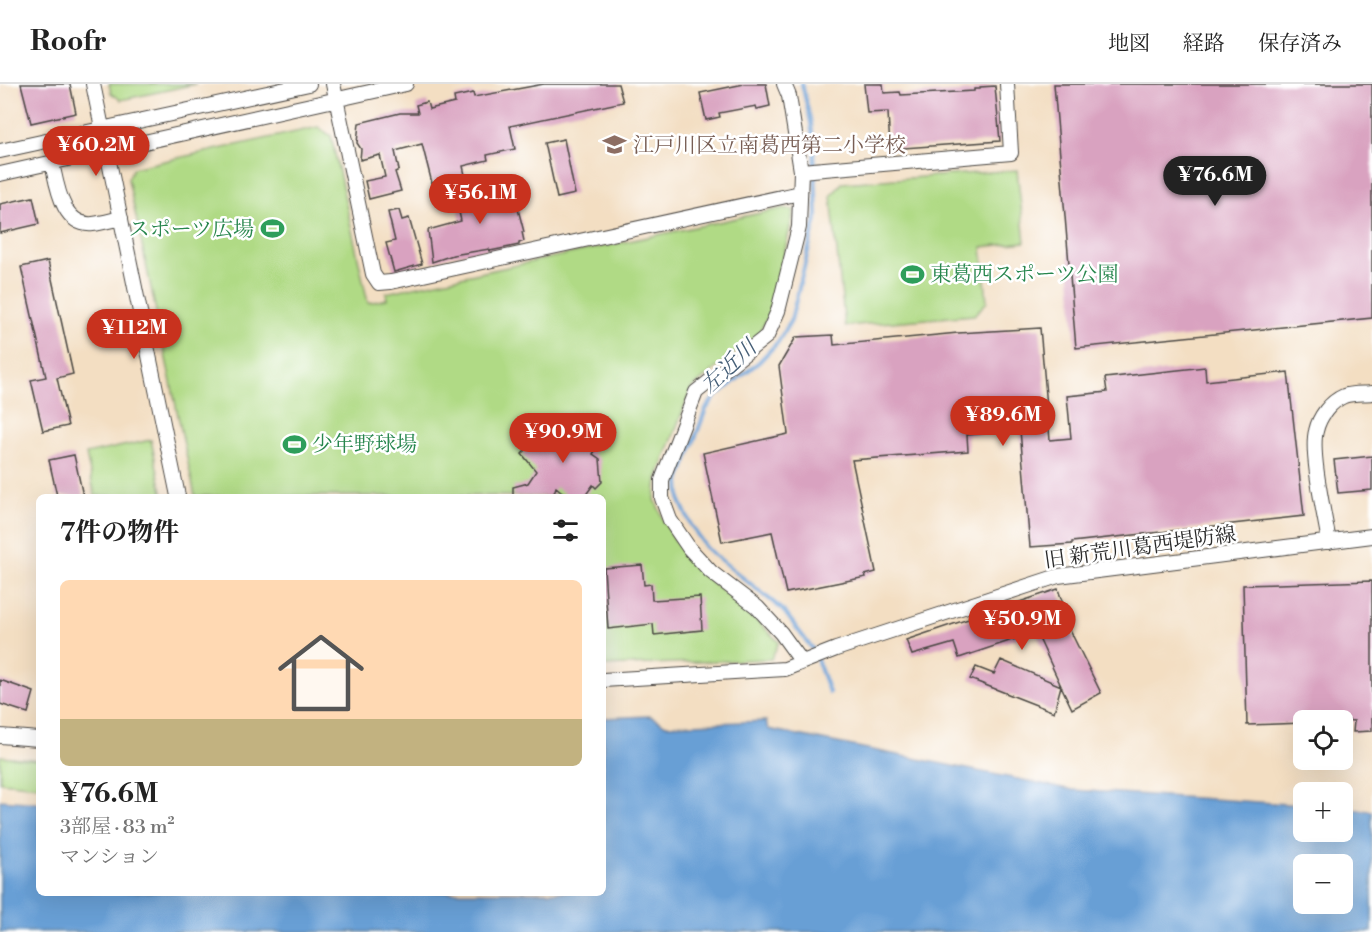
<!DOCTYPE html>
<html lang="ja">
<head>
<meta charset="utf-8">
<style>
	:root { --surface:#fff; --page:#f6f6f6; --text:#222; --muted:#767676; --line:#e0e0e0; --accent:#c8321e }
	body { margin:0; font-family:"Libre Bodoni","Noto Serif JP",serif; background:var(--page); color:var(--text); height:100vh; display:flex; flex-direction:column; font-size:22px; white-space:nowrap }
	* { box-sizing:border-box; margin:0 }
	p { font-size:20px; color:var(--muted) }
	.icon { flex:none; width:33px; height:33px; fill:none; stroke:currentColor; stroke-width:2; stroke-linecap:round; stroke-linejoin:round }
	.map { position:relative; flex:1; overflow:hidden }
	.sheet { position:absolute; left:36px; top:410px; width:570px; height:402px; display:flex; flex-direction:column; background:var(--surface); border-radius:9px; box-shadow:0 6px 24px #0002 }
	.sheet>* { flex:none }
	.buttons { position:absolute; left:1293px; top:626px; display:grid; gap:12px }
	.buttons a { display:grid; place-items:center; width:60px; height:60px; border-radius:9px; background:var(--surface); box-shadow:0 6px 24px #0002; font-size:30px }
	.price { position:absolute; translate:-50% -51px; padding:0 14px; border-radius:21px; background:var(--accent); color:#fff; font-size:20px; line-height:39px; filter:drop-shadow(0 2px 3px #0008) }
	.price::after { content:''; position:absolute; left:50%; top:36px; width:18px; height:14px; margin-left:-9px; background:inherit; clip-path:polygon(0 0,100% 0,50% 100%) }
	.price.current { background:#222; color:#fff }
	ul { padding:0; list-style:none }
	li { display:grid; align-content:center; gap:12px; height:318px; padding:0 24px }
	li span { display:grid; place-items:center; height:186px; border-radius:9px; color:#555 }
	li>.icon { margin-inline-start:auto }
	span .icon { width:108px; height:108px; fill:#fffc; stroke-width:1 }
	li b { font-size:26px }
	h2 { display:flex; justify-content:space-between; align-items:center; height:72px; padding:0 24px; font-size:26px }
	header { display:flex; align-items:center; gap:36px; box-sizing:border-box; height:84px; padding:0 30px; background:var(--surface); border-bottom:2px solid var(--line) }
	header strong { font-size:28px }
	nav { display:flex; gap:33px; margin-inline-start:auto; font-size:21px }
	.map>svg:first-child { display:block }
	.green { fill:#b0da85; stroke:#6e8258; stroke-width:1.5 }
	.water { fill:#679fd5; stroke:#496580; stroke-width:1.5; fill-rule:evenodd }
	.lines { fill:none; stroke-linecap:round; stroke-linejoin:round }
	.stream { stroke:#679fd5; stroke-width:4 }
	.building { fill:#d9a2c0 }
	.minor-casing { stroke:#494642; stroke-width:16 }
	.minor { stroke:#fff; stroke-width:14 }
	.labels { text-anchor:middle; stroke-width:5; stroke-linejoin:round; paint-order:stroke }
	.education-label { font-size:21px; fill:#785e54; stroke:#fff; text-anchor:start }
	.leisure-label { font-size:21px; fill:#27864d; stroke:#fff; text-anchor:start }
	.street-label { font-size:21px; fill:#2b2b2b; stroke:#fff }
	.water-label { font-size:22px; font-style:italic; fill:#465f77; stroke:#fff }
</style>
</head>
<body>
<header>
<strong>Roofr</strong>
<nav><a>地図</a><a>経路</a><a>保存済み</a></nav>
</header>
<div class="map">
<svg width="1372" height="848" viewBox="0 0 1372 848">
	<rect width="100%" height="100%" fill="#fff"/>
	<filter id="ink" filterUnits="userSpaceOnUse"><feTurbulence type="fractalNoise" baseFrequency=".0167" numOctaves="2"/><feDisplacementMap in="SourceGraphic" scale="12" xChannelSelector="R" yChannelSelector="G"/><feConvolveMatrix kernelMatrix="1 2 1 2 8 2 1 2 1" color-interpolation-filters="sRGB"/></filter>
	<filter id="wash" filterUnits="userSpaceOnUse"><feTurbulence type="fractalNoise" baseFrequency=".008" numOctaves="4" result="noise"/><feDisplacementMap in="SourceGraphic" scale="24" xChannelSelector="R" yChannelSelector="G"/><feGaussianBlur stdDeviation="1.35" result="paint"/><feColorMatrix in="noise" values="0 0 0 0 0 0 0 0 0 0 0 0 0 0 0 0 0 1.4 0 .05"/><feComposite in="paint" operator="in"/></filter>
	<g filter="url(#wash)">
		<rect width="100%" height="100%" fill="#f3dec2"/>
		<path class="green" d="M 109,0 L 196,0 L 121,16 L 111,9 Z
			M 318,43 L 331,52 L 368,219 L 387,215 L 386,209 L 784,124 L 794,126 L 772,225 L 759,249 L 691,305 L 657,395 L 655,415 L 664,438 L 683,469 L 707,494 L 748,528 L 779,558 L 771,575 L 603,582 L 603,412 L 195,412 L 128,95 L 133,84 Z
			M 1017,86 L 1025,158 L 982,163 L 987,218 L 974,231 L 845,242 L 831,112 L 842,99 Z
			M 151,356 L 163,412 L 95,412 L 86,370 Z
			M 0,672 L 39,676 L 39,702 L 0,698 Z"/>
		<path class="water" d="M 650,632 L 666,641 L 766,637 L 768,645 L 1073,706 L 1303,721 L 1304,747 L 1342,747 L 1343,724 L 1372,727 L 1372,848 L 0,848 L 0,716 L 39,719 L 39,808 L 603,808 L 603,634 ZM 1304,780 L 1342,780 L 1342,819 L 1304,819 Z"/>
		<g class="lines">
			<path class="stream" d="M 802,0 L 811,39 L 814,67 L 817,131 L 791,236 L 778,258 L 759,278 L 715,313 L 706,325 L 679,397 L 680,417 L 691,441 L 707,465 L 783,526 L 814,567 L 829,608"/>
		</g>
		<g id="blocks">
			<path class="building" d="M 21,0 L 70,0 L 76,29 L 31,39 Z
				M 544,0 L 618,0 L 623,18 L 510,42 L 515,65 L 487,71 L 488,76 L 463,82 L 465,91 L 432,99 L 422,60 L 395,67 L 399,86 L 395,88 L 401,107 L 369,115 L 365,97 L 385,93 L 380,71 L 360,76 L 361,65 L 357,59 L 359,39 L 400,29 L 418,29 L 416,21 L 427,18 L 429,25 L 455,19 L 454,13 L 473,9 L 474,13 Z
				M 744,0 L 766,0 L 770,22 L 757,25 L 756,22 L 719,29 L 720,33 L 706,36 L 700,9 Z
				M 864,0 L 883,0 L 884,9 L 900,8 L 901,11 L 974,7 L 974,5 L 980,5 L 980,3 L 995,2 L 1000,57 L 890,65 L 888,28 L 867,29 Z
				M 1054,0 L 1372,0 L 1372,234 L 1076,264 Z
				M 564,55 L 575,110 L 557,114 L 545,59 Z
				M 512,102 L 524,148 L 522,148 L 524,157 L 519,159 L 519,161 L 490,167 L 489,165 L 453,171 L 432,178 L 428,146 L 461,137 L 456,114 Z
				M 33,113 L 39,140 L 0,149 L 0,120 Z
				M 399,126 L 402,136 L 409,134 L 422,180 L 394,188 L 386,159 L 395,157 L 388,128 Z
				M 48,177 L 73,290 L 57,294 L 68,342 L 43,347 L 31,296 L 46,293 L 21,183 Z
				M 1040,244 L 1050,356 L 1071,354 L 1067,312 L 1107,308 L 1105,294 L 1205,283 L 1206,297 L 1288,288 L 1304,432 L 1072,458 L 1072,460 L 1030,463 L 1020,346 L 967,351 L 968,367 L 852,376 L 876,488 L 865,491 L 866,493 L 786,509 L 772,448 L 722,458 L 703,369 L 788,350 L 779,282 L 796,253 L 833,251 L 834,261 L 958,249 Z
				M 576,341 L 602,355 L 593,370 L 600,375 L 602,398 L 596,404 L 593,401 L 585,412 L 567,412 L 556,403 L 553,412 L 513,412 L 513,403 L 528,399 L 536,387 L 522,370 L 540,352 L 563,345 L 570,349 Z
				M 74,371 L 83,412 L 57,412 L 49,376 Z
				M 1372,372 L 1372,406 L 1338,409 L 1334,376 Z
				M 642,481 L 644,501 L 651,500 L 652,516 L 700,513 L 702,546 L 654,551 L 653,540 L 608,545 L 604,484 Z
				M 1372,497 L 1372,647 L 1353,648 L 1354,637 L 1342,636 L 1304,636 L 1304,639 L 1247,641 L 1243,501 Z
				M 1058,505 L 1063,520 L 1061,521 L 1063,525 L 1060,526 L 1101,609 L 1072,625 L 1061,602 L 1054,628 L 970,595 L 976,583 L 994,590 L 1001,576 L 1061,602 L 1036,548 L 959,574 L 954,559 L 912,571 L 906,556 Z
				M 0,596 L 34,608 L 28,629 L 0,620 Z"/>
		</g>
	</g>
	<g filter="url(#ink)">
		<use href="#blocks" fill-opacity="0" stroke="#494642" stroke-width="1.5"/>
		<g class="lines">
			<defs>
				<path id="minor" d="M 93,0 L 178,412
					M 333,0 L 373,190 L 379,199 L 391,198 L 800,109
					M 784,0 L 789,12 L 801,87 L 799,143 L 778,227 L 767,252 L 696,308 L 662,396 L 662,414 L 670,436 L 689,464 L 711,488 L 757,523 L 781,549 L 802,578
					M 0,67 L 309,0
					M 52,79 C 57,101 62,143 93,140 C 102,139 112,136 121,134
					M 801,87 L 1011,69 L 1007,0
					M 0,90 L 406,0
					M 1329,458 C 1325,433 1310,369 1316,347 C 1319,333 1330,318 1344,312 C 1352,309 1364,310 1372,309
					M 603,596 L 785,585 L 836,565 L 1058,492 L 1372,452
					M 0,652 L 39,655"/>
			</defs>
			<use href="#minor" class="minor-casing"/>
			<use href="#minor" class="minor"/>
		</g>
	</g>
	<defs>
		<symbol id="school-bare" viewBox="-9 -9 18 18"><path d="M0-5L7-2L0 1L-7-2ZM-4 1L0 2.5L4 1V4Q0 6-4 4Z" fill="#8d6e63" stroke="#fff" stroke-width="2.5" paint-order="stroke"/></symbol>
		<symbol id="stadium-bare" viewBox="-9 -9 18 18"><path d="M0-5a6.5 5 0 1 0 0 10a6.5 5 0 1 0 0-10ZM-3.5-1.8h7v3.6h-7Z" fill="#2e9e5b" stroke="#fff" stroke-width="2.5" paint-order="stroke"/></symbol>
	</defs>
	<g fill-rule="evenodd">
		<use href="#school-bare" x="598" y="44" width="33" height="33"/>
		<use href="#stadium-bare" x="256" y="128" width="33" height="33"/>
		<use href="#stadium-bare" x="896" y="174" width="33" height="33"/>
		<use href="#stadium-bare" x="278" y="344" width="33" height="33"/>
	</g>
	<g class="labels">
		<g class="education-label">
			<text x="633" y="68">江戸川区立南葛西第二小学校</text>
		</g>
		<g class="leisure-label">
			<text x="254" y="152" text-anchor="end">スポーツ広場</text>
			<text x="930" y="197">東葛西スポーツ公園</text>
			<text x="312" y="367">少年野球場</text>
		</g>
		<g class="street-label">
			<text transform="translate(1140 463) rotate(-8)" y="7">旧 新荒川葛西堤防線</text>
		</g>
		<g class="water-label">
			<text transform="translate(728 282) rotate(-43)" y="8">左近川</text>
		</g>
	</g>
</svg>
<div class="buttons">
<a><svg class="icon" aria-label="locate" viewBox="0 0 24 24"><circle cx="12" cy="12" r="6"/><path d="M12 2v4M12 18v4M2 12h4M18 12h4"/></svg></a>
<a>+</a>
<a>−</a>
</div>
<b class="price" style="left:96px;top:93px">¥60.2M</b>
<b class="price current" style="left:1215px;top:123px">¥76.6M</b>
<b class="price" style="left:480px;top:141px">¥56.1M</b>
<b class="price" style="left:134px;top:276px">¥112M</b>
<b class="price" style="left:1003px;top:363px">¥89.6M</b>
<b class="price" style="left:563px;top:380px">¥90.9M</b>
<b class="price" style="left:1022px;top:567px">¥50.9M</b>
<section class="sheet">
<h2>7件の物件<svg class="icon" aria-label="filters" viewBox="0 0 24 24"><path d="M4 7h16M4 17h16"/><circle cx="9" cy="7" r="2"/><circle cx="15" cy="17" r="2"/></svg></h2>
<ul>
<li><span style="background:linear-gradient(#ffd9b3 75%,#c2b280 0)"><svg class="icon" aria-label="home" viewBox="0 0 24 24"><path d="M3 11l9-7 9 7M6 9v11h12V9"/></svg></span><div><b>¥76.6M</b><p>3部屋 · 83 m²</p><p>マンション</p></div></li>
</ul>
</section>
</div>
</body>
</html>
